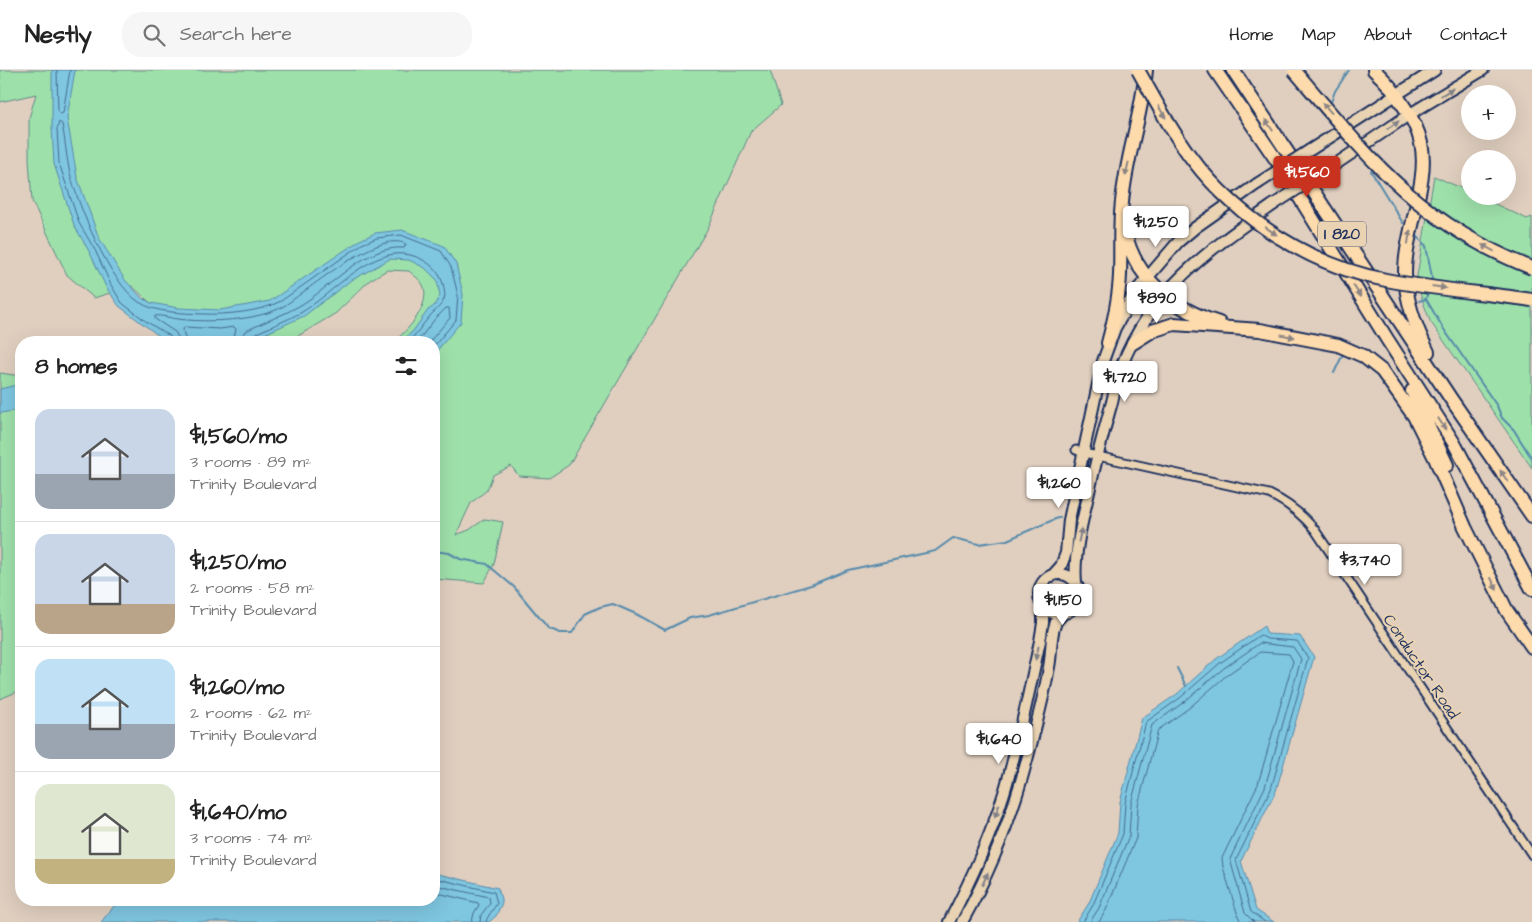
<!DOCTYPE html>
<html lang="en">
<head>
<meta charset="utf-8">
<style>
	:root { --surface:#fff; --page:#f6f6f6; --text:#222; --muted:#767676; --line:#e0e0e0; --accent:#c8321e }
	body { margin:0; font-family:"Architects Daughter",sans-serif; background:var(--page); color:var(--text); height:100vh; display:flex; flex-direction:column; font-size:19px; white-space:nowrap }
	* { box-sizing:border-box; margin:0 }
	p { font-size:16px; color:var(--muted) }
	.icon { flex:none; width:28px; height:28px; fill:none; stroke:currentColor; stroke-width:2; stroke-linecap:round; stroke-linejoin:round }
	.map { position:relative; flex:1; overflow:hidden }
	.sheet { position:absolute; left:15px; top:266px; width:425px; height:570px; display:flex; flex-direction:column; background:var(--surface); border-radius:20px; box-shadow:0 5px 20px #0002 }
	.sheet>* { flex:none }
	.buttons { position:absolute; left:1461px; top:15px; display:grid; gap:10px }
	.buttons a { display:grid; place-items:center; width:55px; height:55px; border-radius:50%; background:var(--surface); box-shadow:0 5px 20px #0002; font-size:25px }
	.price { position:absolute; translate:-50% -42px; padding:0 11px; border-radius:5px; background:#fff; color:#222; font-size:16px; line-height:32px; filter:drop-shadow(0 1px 2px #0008) }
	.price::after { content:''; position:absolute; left:50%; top:30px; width:15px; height:11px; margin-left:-8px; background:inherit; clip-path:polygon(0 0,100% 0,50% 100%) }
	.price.selected { background:var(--accent); color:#fff }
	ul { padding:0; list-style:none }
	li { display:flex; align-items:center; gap:15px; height:125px; padding:0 20px }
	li+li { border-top:1px solid var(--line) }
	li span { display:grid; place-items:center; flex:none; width:140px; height:100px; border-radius:15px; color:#555 }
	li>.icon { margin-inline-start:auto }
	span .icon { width:60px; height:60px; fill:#fffc; stroke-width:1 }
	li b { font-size:21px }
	h2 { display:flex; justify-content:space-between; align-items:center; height:60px; padding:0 20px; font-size:21px }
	header { display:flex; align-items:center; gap:30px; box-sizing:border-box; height:70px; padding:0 25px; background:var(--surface); border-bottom:1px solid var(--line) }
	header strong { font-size:24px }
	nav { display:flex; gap:28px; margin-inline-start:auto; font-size:18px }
	.search { width:350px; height:45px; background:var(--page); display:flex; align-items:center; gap:12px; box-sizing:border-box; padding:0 18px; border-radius:20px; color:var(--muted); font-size:19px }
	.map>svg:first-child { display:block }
	.green { fill:#9ee0aa; stroke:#5c8884 }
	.water { fill:#7fc6e0; stroke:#578aac }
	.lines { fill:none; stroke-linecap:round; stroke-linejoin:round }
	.shore { stroke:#436b92; stroke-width:1 }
	.stream { stroke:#578aac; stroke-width:2 }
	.street-casing { stroke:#1b2f5e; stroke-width:11 }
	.secondary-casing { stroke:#1b2f5e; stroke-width:14 }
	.highway-casing { stroke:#1b2f5e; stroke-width:16 }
	.street { stroke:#e9d3b2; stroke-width:7 }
	.secondary { stroke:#e9d3b2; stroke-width:10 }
	.highway { stroke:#fedbac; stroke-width:12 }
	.secondary-bridge-casing { stroke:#1b2f5e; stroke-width:14; stroke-linecap:butt }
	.highway-bridge-casing { stroke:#1b2f5e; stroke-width:16; stroke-linecap:butt }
	.secondary-bridge { stroke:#e9d3b2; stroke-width:10 }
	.highway-bridge { stroke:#fedbac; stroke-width:12 }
	.oneway { fill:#828188 }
	.oneway2 { fill:#8c8585 }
	.labels { text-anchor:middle; stroke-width:4; stroke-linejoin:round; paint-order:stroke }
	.shield { fill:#e9d3b2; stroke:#596077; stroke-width:1 }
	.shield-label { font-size:15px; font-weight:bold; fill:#1b2f5e }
	.street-label { font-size:16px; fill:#1b2f5e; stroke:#e9d3b2 }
</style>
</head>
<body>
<header>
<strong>Nestly</strong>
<div class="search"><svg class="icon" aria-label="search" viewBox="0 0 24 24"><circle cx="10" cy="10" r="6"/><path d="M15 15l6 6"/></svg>Search here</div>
<nav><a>Home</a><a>Map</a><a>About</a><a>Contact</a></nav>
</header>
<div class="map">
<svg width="1532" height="852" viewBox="0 0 1532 852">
	<rect width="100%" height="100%" fill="#e0cfbf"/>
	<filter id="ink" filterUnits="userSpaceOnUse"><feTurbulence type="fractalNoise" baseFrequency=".02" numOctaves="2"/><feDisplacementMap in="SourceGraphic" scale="10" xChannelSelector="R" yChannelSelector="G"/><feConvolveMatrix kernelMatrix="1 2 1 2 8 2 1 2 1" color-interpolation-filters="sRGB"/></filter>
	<g filter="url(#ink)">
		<path class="green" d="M 0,0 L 770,0 L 781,35 L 751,61 L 708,158 L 569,395 L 549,408 L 519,406 L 511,396 L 493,405 L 487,420 L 471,433 L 456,465 L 469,460 L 485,449 L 503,452 L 494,494 L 484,513 L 434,509 L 434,272 L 393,272 C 407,262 432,234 423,215 C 421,210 413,205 409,201 L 387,200 L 370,210 L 336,243 L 288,272 L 285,272 L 250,254 L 159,241 L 132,216 L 94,228 L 67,205 L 32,131 L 29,89 L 29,48 L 36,24 L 0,32 Z
			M 1434,106 L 1470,122 L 1470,126 L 1478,126 L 1527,149 L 1532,147 L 1532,398 L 1430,251 L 1416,212 Z
			M 0,303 L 21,306 L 21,620 L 0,629 Z"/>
		<path class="water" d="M 52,0 L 75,0 L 67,48 L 77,107 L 99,168 L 125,210 L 142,228 L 151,233 L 179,238 L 220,240 L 270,231 L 360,170 L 375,163 L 402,160 L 444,176 L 456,194 L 463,224 L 461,252 L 434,284 L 434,272 L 401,272 L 413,261 L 428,240 L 434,236 L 440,226 L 437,210 L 425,198 L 409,190 L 390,189 L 350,211 L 304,246 L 247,272 L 171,272 L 159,266 L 119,236 L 106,217 L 90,183 L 74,155 L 54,94 L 52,59 Z
			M 21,314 L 21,340 L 0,343 L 0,319 Z
			M 1264,556 L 1267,564 L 1300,566 L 1314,587 L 1276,721 L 1241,791 L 1256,840 L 1274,852 L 1077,852 L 1089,833 L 1118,763 L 1120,732 L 1142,648 L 1177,624 L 1216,589 Z
			M 434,803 L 498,818 L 502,833 L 496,846 L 489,852 L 101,852 L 119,830 L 434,830 Z"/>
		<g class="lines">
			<path class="shore" d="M 57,0 L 58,42 L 60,44 L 63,43 L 70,0
				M 172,272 L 170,266 L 147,252 L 122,233 L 111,215 L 95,180 L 79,153 L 59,93 L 57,59 L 59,52 L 62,54 C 65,68 66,84 69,99 C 77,134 109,212 139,232 C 155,243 184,243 203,244 C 225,245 261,242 281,231 L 362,174 L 377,168 L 401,165 L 441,181 L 451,197 L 458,225 L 456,250 L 434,276
				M 179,272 L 178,267 L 175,262 L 155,249 L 155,246 C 162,245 170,248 178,249 C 208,253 258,251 284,236 C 308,220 379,159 406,174 L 404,178 C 364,175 331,218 299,236 C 282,246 263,252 246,261 L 241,266 L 240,272
				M 186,272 L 183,260 L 184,257 L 220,259 L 234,257 L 236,259 L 233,272
				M 247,272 L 247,269 L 250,266 C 267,258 286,251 302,242 C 332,224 373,175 410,185 C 427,189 441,201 444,218 C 444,221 446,225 444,229 C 441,237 435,240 430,246 C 422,255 417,264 408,272
				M 417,272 L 435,249 L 446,238 L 449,238 L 450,248 L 429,272
				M 434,808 L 494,822 L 497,833 C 494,839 487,846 486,852
				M 434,815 L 489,827 L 490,833 L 481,845 L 480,852
				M 434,822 L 478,833 L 479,835 L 474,843 L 472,852
				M 1083,852 L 1093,835 L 1123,764 L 1125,733 L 1146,652 L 1180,628 L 1220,593 L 1260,565 L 1267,569 L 1297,571 L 1308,588 L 1271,719 L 1236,790 L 1251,842 L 1265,852
				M 1090,852 L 1099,838 L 1129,766 L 1131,734 L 1152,655 L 1184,632 L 1224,598 L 1260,573 L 1293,577 L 1301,589 L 1265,717 L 1230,789 L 1245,843 L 1254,852
				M 1099,852 L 1106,840 L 1136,768 L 1138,735 L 1158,660 L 1189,638 L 1228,604 L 1260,582 L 1289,584 L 1293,591 L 1258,714 L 1222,788 L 1223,797 L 1238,846 L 1241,852"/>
			<path class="stream" d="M 1332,35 L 1331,32 L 1335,21 L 1349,0
				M 1371,101 L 1403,153
				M 1417,166 L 1426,176 L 1432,207 L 1431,212
				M 1428,222 L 1426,229 L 1443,258 L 1497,336 L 1502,348 L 1514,360 L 1532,389
				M 1419,231 L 1426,229
				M 1334,303 L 1343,284
				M 434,481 L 449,483 L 460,489 L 487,494 L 514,517 L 548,558 L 560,563 L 572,563 L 585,544 L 600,537 L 613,534 L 636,544 L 665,560 L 690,548 L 709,545 L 811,515 L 848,500 L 935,481 L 953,468 L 979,474 L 1007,470 L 1060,447
				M 1177,598 L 1186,616"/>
			<defs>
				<path id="street" d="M 1076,380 L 1084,383 L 1269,424 C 1288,433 1302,444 1315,460 L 1532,785"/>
				<path id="secondary" d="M 1310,80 L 1435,0
					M 1327,100 L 1410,44 L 1483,0
					M1039 524a20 20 0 1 1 40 0a20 20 0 1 1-40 0Z
					M 1052,506 L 1061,496 L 1066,483 L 1069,450 L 1103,291 L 1115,258 L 1136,221 L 1178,172 L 1196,157 L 1257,114
					M 1076,513 C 1073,479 1085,442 1092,409 C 1098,383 1105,357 1112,332 C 1115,320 1117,306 1122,295 C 1152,219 1209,180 1273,135
					M 949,852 C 971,810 990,768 1004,723 C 1019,673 1029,621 1040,571 L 1043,553 L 1043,535
					M 962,852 C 991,801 1012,746 1027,690 C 1035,659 1044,628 1049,597 C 1052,583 1050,568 1055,555 C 1056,550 1060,547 1064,543"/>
				<path id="highway" d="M 1215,0 L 1277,91 L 1387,269 L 1454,373 L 1532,519
					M 1233,0 L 1451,329 L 1532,446
					M 1374,0 C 1385,10 1395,22 1403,35 C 1411,46 1418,59 1421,73 C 1430,111 1404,164 1405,205 C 1406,232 1416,258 1428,282
					M 1125,161 C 1134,208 1175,240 1219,253
					M 1108,273 C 1114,251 1119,229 1120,205 C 1121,181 1119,156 1122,132 C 1126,87 1142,45 1146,0
					M 1133,273 L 1152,261 L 1174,254 L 1260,260 L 1338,275 L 1363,286 L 1382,301 L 1414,346 L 1435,388 L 1465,457 L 1507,541 L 1532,577
					M 1412,321 L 1447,395"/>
			</defs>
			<use href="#street" class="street-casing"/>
			<use href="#secondary" class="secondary-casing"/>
			<use href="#highway" class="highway-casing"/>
			<use href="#street" class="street"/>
			<use href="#secondary" class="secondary"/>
			<use href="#highway" class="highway"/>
			<defs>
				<path id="secondary-bridge" d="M 1257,114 L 1310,80
					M 1273,135 L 1327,100"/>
				<path id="highway-bridge" d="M 1138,0 C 1155,30 1172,63 1193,90 C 1239,150 1312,196 1386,210 C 1434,219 1483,223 1532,230
					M 1294,0 C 1329,41 1365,86 1405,121 C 1442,154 1486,180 1532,198"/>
			</defs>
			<use href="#secondary-bridge" class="secondary-bridge-casing"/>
			<use href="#highway-bridge" class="highway-bridge-casing"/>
			<use href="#secondary-bridge" class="secondary-bridge"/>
			<use href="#highway-bridge" class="highway-bridge"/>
		</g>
		<defs><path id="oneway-solid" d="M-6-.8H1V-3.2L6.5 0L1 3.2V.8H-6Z" transform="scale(1.25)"/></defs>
		<g class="oneway">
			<use href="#oneway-solid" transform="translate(1447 22) rotate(-31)"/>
			<use href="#oneway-solid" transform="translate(1393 55) rotate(-33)"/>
			<use href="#oneway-solid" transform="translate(1080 465) rotate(-78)"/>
			<use href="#oneway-solid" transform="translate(1037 583) rotate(103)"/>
			<use href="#oneway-solid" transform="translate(997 741) rotate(109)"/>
			<use href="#oneway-solid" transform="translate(985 809) rotate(-66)"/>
		</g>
		<g class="oneway2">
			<use href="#oneway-solid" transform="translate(1327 38) rotate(-132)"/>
			<use href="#oneway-solid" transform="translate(1162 42) rotate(58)"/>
			<use href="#oneway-solid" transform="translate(1269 55) rotate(-124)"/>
			<use href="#oneway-solid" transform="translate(1127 99) rotate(103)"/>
			<use href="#oneway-solid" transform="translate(1271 161) rotate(34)"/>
			<use href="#oneway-solid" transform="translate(1409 167) rotate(-81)"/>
			<use href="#oneway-solid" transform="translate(1488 178) rotate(-152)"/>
			<use href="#oneway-solid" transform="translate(1439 217) rotate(8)"/>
			<use href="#oneway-solid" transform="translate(1357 221) rotate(58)"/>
			<use href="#oneway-solid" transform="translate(1288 266) rotate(11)"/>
			<use href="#oneway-solid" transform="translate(1442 354) rotate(57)"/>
			<use href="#oneway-solid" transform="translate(1504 406) rotate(-124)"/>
			<use href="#oneway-solid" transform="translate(1494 514) rotate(64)"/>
		</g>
	</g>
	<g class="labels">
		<rect class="shield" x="1318" y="151.5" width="48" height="25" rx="4"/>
		<g class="shield-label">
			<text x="1342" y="169">I 820</text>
		</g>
		<g class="street-label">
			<text transform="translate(1422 596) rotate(56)" y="6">Conductor Road</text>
		</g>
	</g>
</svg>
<div class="buttons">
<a>+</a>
<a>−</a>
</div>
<b class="price selected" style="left:1307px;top:128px">$1,560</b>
<b class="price" style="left:1156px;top:178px">$1,250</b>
<b class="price" style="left:1157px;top:254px">$890</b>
<b class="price" style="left:1125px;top:333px">$1,720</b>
<b class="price" style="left:1059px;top:439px">$1,260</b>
<b class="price" style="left:1365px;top:516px">$3,740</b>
<b class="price" style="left:1063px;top:556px">$1,150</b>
<b class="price" style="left:999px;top:695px">$1,640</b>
<section class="sheet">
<h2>8 homes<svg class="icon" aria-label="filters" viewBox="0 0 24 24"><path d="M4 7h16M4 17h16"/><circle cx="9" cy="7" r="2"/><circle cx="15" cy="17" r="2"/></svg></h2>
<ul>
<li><span style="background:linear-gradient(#c9d6e8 65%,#9aa5b1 0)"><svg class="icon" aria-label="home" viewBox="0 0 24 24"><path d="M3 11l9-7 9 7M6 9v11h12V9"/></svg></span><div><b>$1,560/mo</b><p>3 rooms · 89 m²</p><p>Trinity Boulevard</p></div></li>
<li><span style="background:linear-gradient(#c9d6e8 70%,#b9a48a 0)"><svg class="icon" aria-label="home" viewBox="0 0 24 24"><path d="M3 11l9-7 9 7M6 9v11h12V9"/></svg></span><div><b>$1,250/mo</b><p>2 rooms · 58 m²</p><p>Trinity Boulevard</p></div></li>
<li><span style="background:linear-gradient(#bfe0f5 65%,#9aa5b1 0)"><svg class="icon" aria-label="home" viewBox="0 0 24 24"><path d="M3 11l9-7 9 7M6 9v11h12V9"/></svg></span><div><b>$1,260/mo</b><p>2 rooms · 62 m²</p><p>Trinity Boulevard</p></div></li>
<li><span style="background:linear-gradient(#dfe7d0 75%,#c2b280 0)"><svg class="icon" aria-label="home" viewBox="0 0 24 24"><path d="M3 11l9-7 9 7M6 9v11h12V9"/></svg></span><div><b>$1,640/mo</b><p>3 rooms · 74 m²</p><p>Trinity Boulevard</p></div></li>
</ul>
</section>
</div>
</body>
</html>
